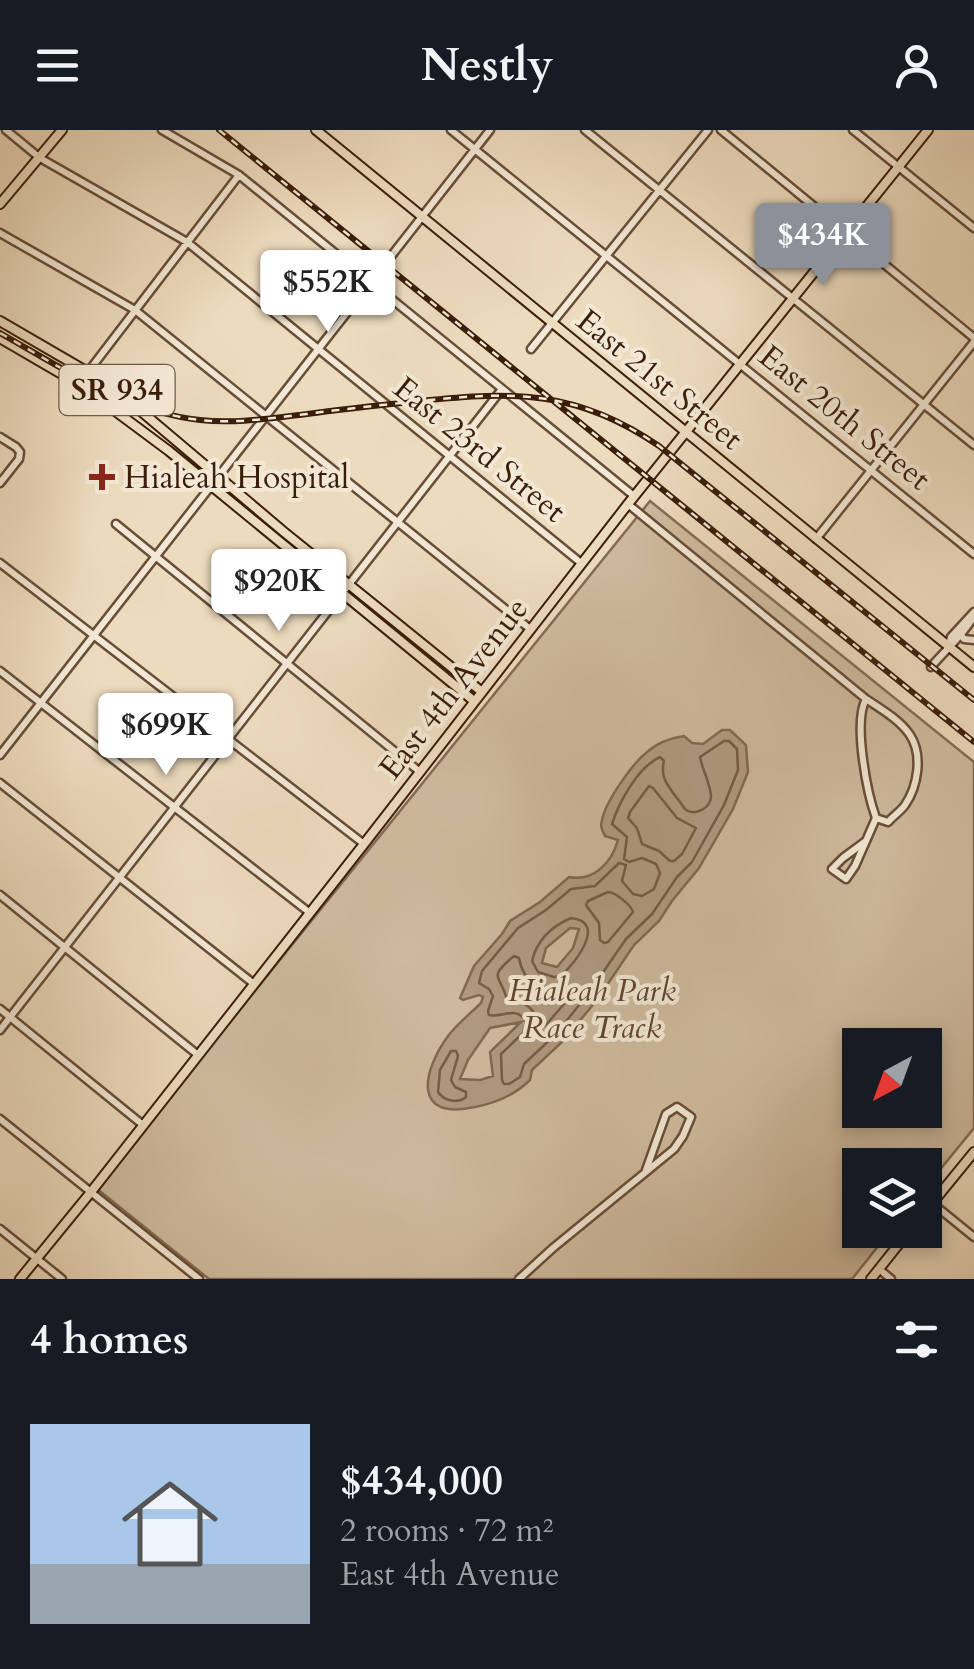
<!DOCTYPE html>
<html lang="en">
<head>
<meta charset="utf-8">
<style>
	:root { --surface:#171b24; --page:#242831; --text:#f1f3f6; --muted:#9ea1a6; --accent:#8c9099 }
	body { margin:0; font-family:Cardo,serif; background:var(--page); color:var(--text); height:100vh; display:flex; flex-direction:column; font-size:38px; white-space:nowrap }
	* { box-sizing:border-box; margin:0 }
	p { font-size:32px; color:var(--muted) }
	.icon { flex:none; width:55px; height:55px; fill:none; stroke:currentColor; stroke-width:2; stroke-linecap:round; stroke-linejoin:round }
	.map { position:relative; height:1149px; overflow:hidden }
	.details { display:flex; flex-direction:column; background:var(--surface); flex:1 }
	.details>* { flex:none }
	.needle { width:65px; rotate:221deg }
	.buttons { position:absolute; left:842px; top:898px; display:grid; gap:20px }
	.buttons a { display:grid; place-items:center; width:100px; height:100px; border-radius:0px; background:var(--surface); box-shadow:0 5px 15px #0003; font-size:50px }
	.price { position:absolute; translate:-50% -85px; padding:0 22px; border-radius:10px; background:#fff; color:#222; font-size:32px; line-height:65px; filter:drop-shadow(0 2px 5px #0008) }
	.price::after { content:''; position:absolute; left:50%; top:60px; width:30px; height:22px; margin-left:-15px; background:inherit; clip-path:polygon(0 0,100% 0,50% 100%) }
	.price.selected { background:var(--accent); color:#fff }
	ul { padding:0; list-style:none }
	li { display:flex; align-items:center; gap:30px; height:250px; padding:0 30px }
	li span { display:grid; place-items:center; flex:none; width:280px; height:200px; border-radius:0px; color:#555 }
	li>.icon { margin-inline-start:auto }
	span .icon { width:120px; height:120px; fill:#fffc; stroke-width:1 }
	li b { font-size:42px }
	h2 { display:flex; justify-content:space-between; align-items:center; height:120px; padding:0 30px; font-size:42px }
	header { display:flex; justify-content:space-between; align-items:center; height:130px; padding:0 30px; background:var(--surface); font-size:45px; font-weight:700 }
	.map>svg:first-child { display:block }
	.green { fill:#cfbb9f; stroke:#856c54; stroke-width:2.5; fill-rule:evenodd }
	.water { fill:#b09b81; stroke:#816951; stroke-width:2.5; fill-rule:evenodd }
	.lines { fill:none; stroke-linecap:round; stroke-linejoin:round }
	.shore { stroke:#765c46; stroke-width:2.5 }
	.minor-casing { stroke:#684d37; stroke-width:11 }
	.major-casing { stroke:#3b1e0a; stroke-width:12 }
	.minor { stroke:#f3e8d5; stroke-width:6 }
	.major { stroke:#eddbbe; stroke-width:8 }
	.rail-casing { stroke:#3b1e0a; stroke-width:6 }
	.rail { stroke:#f3e8d5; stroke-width:2.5; stroke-dasharray:8; stroke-linecap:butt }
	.poi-dot { fill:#8f2418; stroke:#f3e8d5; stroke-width:4 }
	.labels { text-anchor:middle; stroke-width:8; stroke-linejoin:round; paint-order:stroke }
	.shield { fill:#f3e8d5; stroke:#725b47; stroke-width:2.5 }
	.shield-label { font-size:30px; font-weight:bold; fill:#3b1e0a }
	.street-label { font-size:32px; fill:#3b1e0a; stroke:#f3e8d5 }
	.poi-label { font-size:32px; fill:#3b1e0a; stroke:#f3e8d5; text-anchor:start }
	.park-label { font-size:32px; font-style:italic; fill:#60452f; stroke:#f3e8d5 }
</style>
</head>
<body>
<header><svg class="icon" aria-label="menu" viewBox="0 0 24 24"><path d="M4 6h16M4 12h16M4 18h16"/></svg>Nestly<svg class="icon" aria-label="person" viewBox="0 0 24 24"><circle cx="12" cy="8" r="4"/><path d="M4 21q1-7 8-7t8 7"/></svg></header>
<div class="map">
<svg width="974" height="1149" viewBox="0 0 974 1149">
	<rect width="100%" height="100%" fill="#eddbbe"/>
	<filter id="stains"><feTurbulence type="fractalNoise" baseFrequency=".002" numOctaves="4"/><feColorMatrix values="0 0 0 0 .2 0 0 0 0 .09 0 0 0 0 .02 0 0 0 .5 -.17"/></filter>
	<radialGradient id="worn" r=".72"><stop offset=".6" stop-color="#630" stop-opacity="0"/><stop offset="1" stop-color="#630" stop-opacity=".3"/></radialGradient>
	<path class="green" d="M 650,371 L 974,632 L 974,998 L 925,1058 L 925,1035 L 860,1035 L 860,1100 L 891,1100 L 852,1149 L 209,1149 L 96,1058 ZM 860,915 L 925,915 L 925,980 L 860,980 Z"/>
	<path class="water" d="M 722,600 L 730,600 L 746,615 L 748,642 L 733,679 L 699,738 L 672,771 L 659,791 L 634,815 L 597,870 L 562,912 L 532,940 L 530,950 C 515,965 495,973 475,977 C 412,991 422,942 448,906 C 457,894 470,884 481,873 L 483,867 L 479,865 L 463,870 L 460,868 L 474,836 L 502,804 L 510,791 L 540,772 L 569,747 C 594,752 612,732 618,710 L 605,706 C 602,699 600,698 602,690 C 606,671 632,634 647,622 C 657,613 671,608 684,606 L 692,613 L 703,614 ZM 570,798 L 579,799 L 573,818 L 557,837 L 542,833 L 546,818 ZM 521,892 L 490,922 L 493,946 L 480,950 L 460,949 L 468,930 L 490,898 Z"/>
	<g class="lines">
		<path class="shore" d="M 724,611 L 729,611 L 737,619 L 738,640 L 724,675 L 692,732 L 677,747 L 652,784 L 626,809 L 588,864 L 555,905 L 524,934 L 520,947 L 509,954 L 504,954 L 502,950 L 501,924 L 523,903 L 526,892 C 517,875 503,888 489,885 L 488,881 L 493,866 L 489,859 L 479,853 L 482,841 L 518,798 L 546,780 L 571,759 L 595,756 L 619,733 L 626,735 L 622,751 L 633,764 L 642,766 L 654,759 L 660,743 L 656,734 L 642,728 L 629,732 L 624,729 L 627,707 L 612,694 C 619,672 638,637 660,627 L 664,631 C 660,647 667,654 676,667 C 680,671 682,676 686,680 C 696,686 710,678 711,667 C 711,655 702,639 700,627 Z
			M 649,656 L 653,658 L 677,688 L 696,698 L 682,724 L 674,731 L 670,731 L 659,721 L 642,714 L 637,698 L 628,688 L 630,682 Z
			M 608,762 C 615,762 631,775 633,782 L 608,812 L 604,813 L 600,810 L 599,793 L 586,775 L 588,771 Z
			M 571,788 C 608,792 575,833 561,846 L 554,847 L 538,842 L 532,831 C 537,810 550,797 571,788 Z
			M 514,826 L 519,828 C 523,853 544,863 568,858 L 572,861 L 571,866 L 545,896 L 539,895 C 534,875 524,873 507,869 C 499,843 488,848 514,826 Z
			M 451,921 L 456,921 L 458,926 L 451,950 L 455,957 L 466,962 L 466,967 C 458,974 444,971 438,962 L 440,940 Z"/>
		<defs>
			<path id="minor" d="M 6,0 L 40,28 L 187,112 L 581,433
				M 162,0 L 239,45 L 634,366
				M 451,0 L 974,424
				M 585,0 L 974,315
				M 721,0 L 974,208
				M 853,0 L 974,98
				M 0,103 L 135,180 L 530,499
				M 531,219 L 708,0
				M 88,242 L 239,45
				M 0,307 L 16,317 L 20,322 L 19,329 L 0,353
				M 628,374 L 866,569 C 881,579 900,590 910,605 C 923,625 918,656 905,675 C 901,681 893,686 888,692 L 876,688 C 867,663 853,592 866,569
				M 116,394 L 420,642
				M 816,409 L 974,212
				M 0,433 L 364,714
				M 961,505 L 964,509 L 974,510
				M 949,515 L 951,507 L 974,482
				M 931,537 C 945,520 963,506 974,486
				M 0,541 L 310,783
				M 0,625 L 490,0
				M 0,653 L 254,854
				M 866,711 L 855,736 L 846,749 L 832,739 L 843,728 L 866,711 L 876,688
				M 0,765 L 198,925
				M 0,879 L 143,995
				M 0,900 L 502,259
				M 0,989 L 199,1149
				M 932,1073 L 974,1107
				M 0,1099 L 62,1149
				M 879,1139 L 891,1149
				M 519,1149 L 553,1118 L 674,1019 L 683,1006 L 691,987 L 677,977 L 666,984 L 646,1040"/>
			<path id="major" d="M 316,0 L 974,537
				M 0,74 L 62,0
				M 0,191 L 110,255 L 284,402 L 482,562
				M 0,208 L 79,254 L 169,321 L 474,571
				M 925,1082 L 974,1022
				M 20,1149 L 91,1062 L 364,714 L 628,374 L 928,0
				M 871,1149 L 910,1100"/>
		</defs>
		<use href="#minor" class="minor-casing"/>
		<use href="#major" class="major-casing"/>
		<use href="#minor" class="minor"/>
		<use href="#major" class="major"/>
		<defs>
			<path id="rail" d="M 219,0 L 974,612
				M 0,203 C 64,239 126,282 200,290 C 236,294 271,288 307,284 C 344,279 382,275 420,271 C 515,261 577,260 659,316 L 974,570"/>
		</defs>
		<use href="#rail" class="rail-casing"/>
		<use href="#rail" class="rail"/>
	</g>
	<path class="poi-dot" d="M97 332h10v10h10v10h-10v10h-10v-10h-10v-10h10z"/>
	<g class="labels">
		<rect class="shield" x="59.5" y="235" width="115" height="50" rx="8"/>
		<g class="shield-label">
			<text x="117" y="270">SR 934</text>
		</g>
		<g class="street-label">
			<text transform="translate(660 249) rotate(39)" y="11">East 21st Street</text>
			<text transform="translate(845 287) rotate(39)" y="11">East 20th Street</text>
			<text transform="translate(480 319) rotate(39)" y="11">East 23rd Street</text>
			<text transform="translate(453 558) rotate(-52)" y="11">East 4th Avenue</text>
		</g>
		<g class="poi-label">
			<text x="124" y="358">Hialeah Hospital</text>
		</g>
		<g class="park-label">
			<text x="592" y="871">Hialeah Park<tspan x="592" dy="37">Race Track</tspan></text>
		</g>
	</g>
	<rect width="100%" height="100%" filter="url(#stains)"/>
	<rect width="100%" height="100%" fill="url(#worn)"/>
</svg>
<div class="buttons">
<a><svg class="needle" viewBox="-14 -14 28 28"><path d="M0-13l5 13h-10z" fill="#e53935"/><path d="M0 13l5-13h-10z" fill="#9ea1a6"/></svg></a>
<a><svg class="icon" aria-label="layers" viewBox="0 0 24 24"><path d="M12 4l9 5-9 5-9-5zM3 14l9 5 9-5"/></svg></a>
</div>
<b class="price selected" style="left:823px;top:158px">$434K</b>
<b class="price" style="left:328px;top:205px">$552K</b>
<b class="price" style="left:279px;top:504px">$920K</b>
<b class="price" style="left:166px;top:648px">$699K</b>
</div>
<section class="details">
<h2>4 homes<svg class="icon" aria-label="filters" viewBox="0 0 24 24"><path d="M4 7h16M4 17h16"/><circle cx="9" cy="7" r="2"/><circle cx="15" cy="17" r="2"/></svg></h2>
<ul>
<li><span style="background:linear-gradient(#a9c7e8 70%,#9aa5b1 0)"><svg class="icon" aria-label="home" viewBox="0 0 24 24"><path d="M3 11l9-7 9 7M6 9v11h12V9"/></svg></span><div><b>$434,000</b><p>2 rooms · 72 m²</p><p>East 4th Avenue</p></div></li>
</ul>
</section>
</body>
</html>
